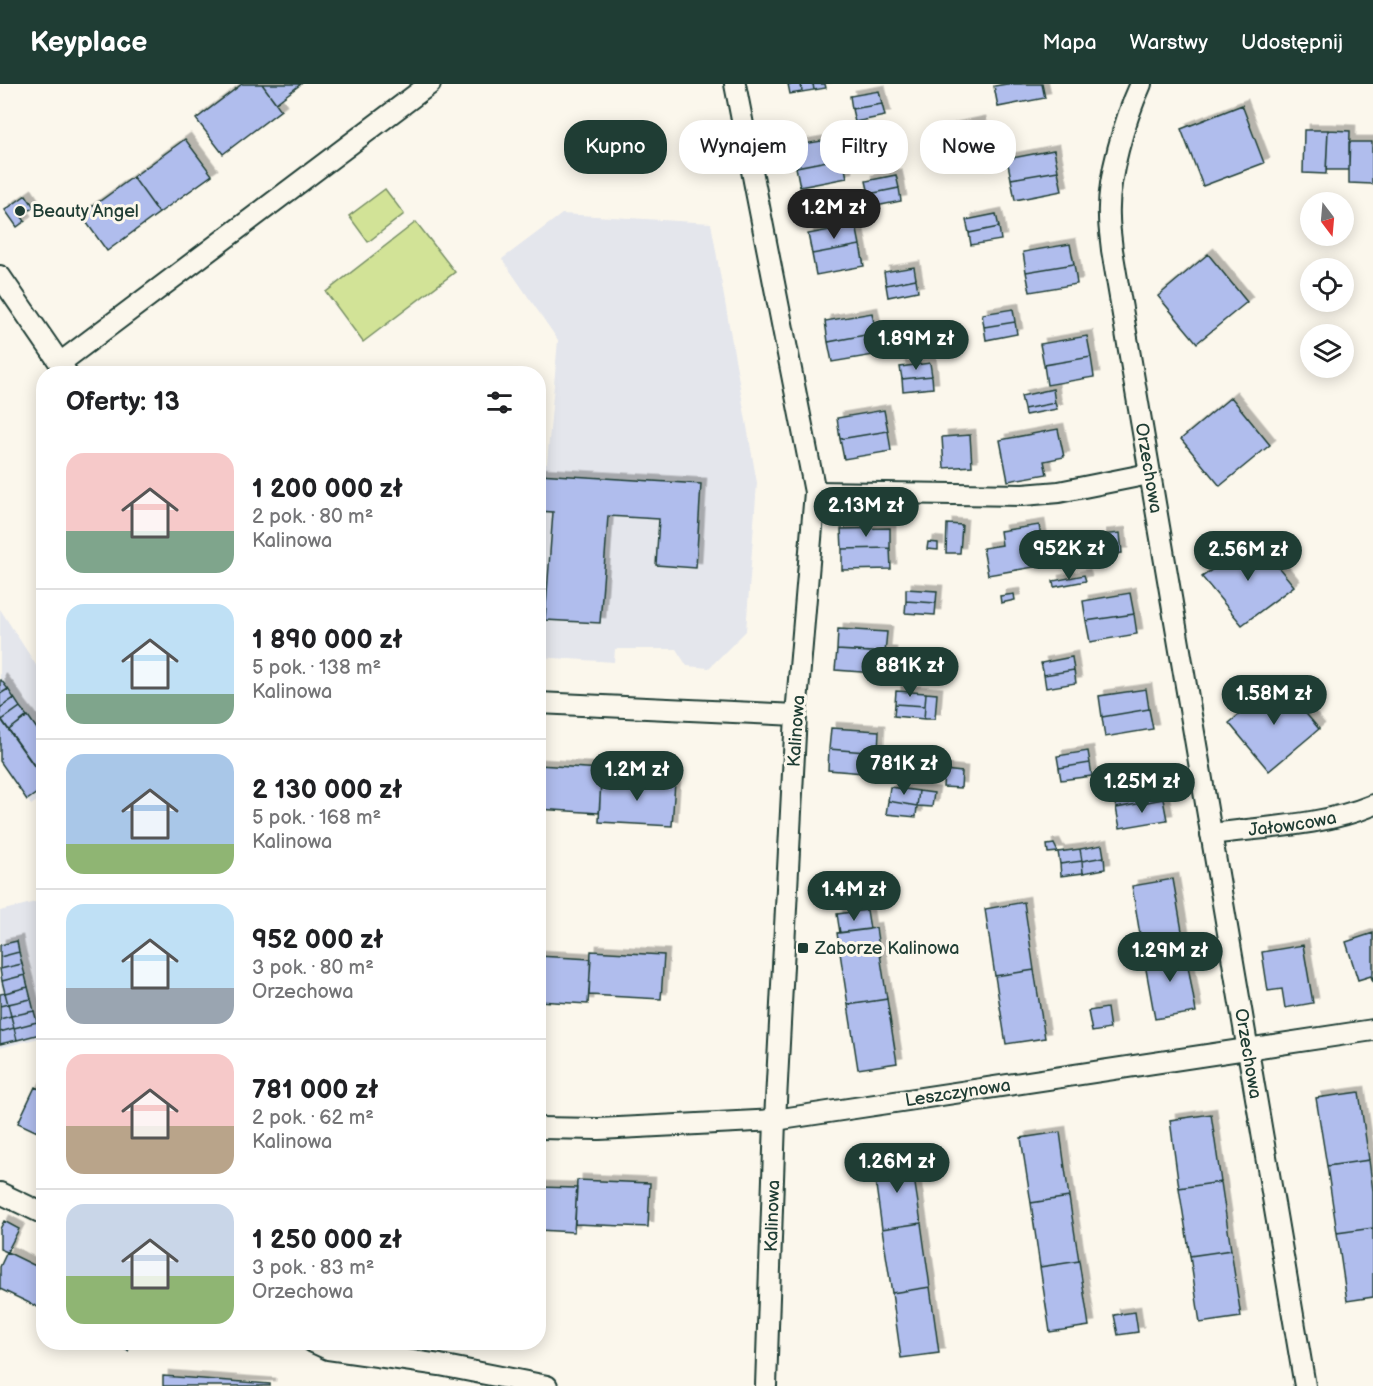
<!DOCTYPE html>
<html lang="pl">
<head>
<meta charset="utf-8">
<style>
	:root { --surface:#fff; --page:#f6f6f6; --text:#202124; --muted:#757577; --line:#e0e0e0; --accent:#1f3d34 }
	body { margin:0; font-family:"Balsamiq Sans",sans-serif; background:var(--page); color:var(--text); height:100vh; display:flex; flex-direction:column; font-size:22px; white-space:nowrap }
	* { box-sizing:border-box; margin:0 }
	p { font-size:20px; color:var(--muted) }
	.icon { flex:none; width:33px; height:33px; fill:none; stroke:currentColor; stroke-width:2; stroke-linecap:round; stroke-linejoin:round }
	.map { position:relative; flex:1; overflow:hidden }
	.side { position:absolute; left:36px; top:282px; width:510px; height:984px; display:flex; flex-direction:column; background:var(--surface); border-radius:24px; box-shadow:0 3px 15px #0003 }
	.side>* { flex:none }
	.guide { position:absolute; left:564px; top:36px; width:570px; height:54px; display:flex; gap:12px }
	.needle { width:39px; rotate:164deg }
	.controls { position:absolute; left:1300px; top:108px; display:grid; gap:12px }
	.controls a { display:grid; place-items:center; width:54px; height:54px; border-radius:50%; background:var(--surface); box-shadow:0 3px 15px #0003; font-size:30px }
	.price { position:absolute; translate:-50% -51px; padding:0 14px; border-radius:21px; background:var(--accent); color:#fff; font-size:20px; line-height:39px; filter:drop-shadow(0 2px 3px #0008) }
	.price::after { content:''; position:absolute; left:50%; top:36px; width:18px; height:14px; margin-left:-9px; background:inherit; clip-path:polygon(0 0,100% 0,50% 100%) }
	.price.on { background:#222; color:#fff }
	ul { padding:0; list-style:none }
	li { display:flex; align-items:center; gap:18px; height:150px; padding:0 30px }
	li+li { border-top:2px solid var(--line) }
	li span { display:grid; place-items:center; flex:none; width:168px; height:120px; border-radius:18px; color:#555 }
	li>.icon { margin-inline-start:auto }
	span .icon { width:72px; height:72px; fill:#fffc; stroke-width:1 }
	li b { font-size:26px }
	h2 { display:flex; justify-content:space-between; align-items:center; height:72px; padding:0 30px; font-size:26px }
	.chip { padding:0 21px; border-radius:24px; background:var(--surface); box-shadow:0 3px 15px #0003; font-size:21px; line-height:54px }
	.chip.on { background:var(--accent); color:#fff }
	header { display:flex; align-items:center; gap:36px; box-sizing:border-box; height:84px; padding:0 30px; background:var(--accent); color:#fff }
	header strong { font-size:28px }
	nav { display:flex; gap:33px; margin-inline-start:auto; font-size:21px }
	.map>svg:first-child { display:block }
	.built { fill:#e4e6ec }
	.green { fill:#d2e397; stroke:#789066; stroke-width:1.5 }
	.building { fill:#b0bded; stroke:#1f3d34; stroke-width:1.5; filter:url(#shadow) }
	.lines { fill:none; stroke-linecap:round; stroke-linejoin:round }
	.street-casing { stroke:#1f3d34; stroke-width:24 }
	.street { stroke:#fbf7ec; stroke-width:20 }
	.poi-dot { fill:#1f3d34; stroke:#fbf7ec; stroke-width:2 }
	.labels { text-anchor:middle; stroke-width:6; stroke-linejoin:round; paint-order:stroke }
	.poi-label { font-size:18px; fill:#1f3d34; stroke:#fbf7ec; text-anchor:start }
	.street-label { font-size:18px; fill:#1f3d34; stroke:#fbf7ec }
</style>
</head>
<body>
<header>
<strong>Keyplace</strong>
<nav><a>Mapa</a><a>Warstwy</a><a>Udostępnij</a></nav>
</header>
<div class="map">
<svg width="1373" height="1302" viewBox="0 0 1373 1302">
	<defs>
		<filter id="shadow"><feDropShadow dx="5.5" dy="-5.5" stdDeviation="0" flood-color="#0004"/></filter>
	</defs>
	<rect width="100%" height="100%" fill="#fbf7ec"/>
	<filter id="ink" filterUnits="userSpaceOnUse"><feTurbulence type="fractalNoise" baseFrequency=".0167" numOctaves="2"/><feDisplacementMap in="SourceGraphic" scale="12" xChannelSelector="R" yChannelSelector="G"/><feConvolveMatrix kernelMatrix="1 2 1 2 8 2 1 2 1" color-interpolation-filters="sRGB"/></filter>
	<g filter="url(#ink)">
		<path class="built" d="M 562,130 L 711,139 L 757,399 L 746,547 L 709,584 L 687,582 L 676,565 L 615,565 L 614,578 L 539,573 L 539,379 L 547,379 L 558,256 L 502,175 Z
			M 0,525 L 43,592 L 43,713 L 31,721 L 0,677 Z
			M 43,816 L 43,953 L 0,964 L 0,827 Z"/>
		<path class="green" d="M 385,105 L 404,130 L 368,158 L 349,132 Z
			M 416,138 L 455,188 L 363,258 L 326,208 Z"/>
		<path class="building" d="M 242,0 L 262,0 L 281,26 L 223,70 L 196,35 Z
			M 262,0 L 301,0 L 276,19 Z
			M 788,0 L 801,0 L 802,8 L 790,10 Z
			M 801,0 L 813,0 L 814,6 L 802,8 Z
			M 813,0 L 825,0 L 826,4 L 814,6 Z
			M 1007,0 L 1042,0 L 1045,14 L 998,23 L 994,2 Z
			M 879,7 L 882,20 L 852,25 L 850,12 Z
			M 882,20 L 885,32 L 855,38 L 852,25 Z
			M 1242,21 L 1264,79 L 1203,102 L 1181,45 Z
			M 980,38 L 982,50 L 952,56 L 950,44 Z
			M 1304,46 L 1328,46 L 1326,90 L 1303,89 Z
			M 1328,46 L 1350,47 L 1349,86 L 1326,86 Z
			M 982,50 L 985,63 L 955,69 L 952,56 Z
			M 839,54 L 843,74 L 796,83 L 792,62 Z
			M 185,55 L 212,91 L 159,129 L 133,93 Z
			M 952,56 L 955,69 L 945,71 L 943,58 Z
			M 1349,58 L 1372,58 L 1372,100 L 1349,99 Z
			M 1054,66 L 1058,87 L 1011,95 L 1007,75 Z
			M 843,74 L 847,94 L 800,103 L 796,83 Z
			M 1058,87 L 1062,107 L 1015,116 L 1011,95 Z
			M 896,91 L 899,104 L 869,110 L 866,97 Z
			M 133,93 L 159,129 L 107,167 L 81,131 Z
			M 899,104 L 901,117 L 871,123 L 869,110 Z
			M 26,111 L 34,123 L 21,132 L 25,137 L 17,143 L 5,126 Z
			M 996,130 L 999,143 L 969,149 L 966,136 Z
			M 856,141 L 860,161 L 812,170 L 808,150 Z
			M 999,143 L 1001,156 L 971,161 L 969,149 Z
			M 1070,160 L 1074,180 L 1026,188 L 1023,168 Z
			M 860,161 L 864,182 L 816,191 L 812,170 Z
			M 1208,170 L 1247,218 L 1197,259 L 1158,212 Z
			M 1074,180 L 1077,200 L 1030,208 L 1026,188 Z
			M 914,183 L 916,195 L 886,201 L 884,188 Z
			M 916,195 L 918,207 L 888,213 L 886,201 Z
			M 1013,225 L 1015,238 L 984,243 L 982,230 Z
			M 872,229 L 876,249 L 828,258 L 825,237 Z
			M 1015,238 L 1017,250 L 986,256 L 984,243 Z
			M 876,249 L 880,270 L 832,278 L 828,258 Z
			M 1087,252 L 1091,273 L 1044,281 L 1040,260 Z
			M 1091,273 L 1094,293 L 1047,301 L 1044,281 Z
			M 930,279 L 932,292 L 902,295 L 900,283 Z
			M 932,292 L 933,304 L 903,307 L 902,295 Z
			M 1053,305 L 1055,319 L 1024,325 L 1021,312 Z
			M 1231,313 L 1270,361 L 1220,402 L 1181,355 Z
			M 1055,319 L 1057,325 L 1025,331 L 1024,325 Z
			M 884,326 L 888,347 L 840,355 L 837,334 Z
			M 1058,345 L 1064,373 L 1044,377 L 1047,390 L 1008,397 L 1000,356 Z
			M 888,347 L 891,367 L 844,375 L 840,355 Z
			M 970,351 L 972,382 L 944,384 L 942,353 Z
			M 538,390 L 701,400 L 696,484 L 656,481 L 659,435 L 608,432 L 600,539 L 545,536 L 553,428 L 538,427 Z
			M 947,440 L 962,441 L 960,469 L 946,469 Z
			M 1039,441 L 1046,481 L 988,491 L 983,464 L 1002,461 L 1000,447 Z
			M 890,444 L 890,464 L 842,465 L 841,445 Z
			M 1120,449 L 1122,469 L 1103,471 L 1101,451 Z
			M 1255,455 L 1294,502 L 1242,541 L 1202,493 Z
			M 928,458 L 938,459 L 938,466 L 927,465 Z
			M 890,464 L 891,485 L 842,486 L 842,465 Z
			M 1084,491 L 1086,497 L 1054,503 L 1053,497 Z
			M 906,505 L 937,507 L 936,519 L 906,517 Z
			M 1130,509 L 1134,530 L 1086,537 L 1083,517 Z
			M 1014,510 L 1015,516 L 1001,519 L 1000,512 Z
			M 906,517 L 936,519 L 935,531 L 905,529 Z
			M 1134,530 L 1137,550 L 1090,558 L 1086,537 Z
			M 838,545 L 887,548 L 885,569 L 837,566 Z
			M 837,566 L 891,569 L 889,590 L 835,586 Z
			M 1072,573 L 1074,586 L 1044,591 L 1041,579 Z
			M 1074,586 L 1076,599 L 1046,604 L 1044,591 Z
			M 1,596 L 8,605 L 0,610 L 0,597 Z
			M 1279,598 L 1319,645 L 1269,687 L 1229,639 Z
			M 8,605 L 14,614 L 0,624 L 0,610 Z
			M 1146,605 L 1149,625 L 1102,633 L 1099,612 Z
			M 896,607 L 926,609 L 925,622 L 895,620 Z
			M 926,609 L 937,610 L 935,635 L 924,635 Z
			M 14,614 L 20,623 L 2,636 L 0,633 L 0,624 Z
			M 895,620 L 925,622 L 924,635 L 894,632 Z
			M 20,623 L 27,632 L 9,646 L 2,636 Z
			M 1149,625 L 1153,645 L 1105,653 L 1102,633 Z
			M 28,632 L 44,655 L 44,695 L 9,646 Z
			M 0,634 L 44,696 L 44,704 L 27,716 L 0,677 Z
			M 831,644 L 879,647 L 878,669 L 829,665 Z
			M 829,665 L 878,669 L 876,690 L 828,686 Z
			M 1088,667 L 1090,679 L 1059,684 L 1057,672 Z
			M 1090,679 L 1092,692 L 1061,696 L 1059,684 Z
			M 538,681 L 602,685 L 599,729 L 538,725 Z
			M 944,686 L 962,688 L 961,704 L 943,703 Z
			M 601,693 L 675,698 L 672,742 L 599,738 Z
			M 1160,695 L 1163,715 L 1116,724 L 1112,703 Z
			M 890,703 L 919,707 L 917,722 L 888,717 Z
			M 919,707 L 934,709 L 932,723 L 917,722 Z
			M 1163,715 L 1167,736 L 1120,744 L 1116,724 Z
			M 888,717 L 917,722 L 916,733 L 886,730 Z
			M 1054,760 L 1058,768 L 1048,769 L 1047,761 Z
			M 1102,761 L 1104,773 L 1082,777 L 1080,765 Z
			M 1080,765 L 1082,777 L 1060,780 L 1058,768 Z
			M 1104,773 L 1105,785 L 1083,789 L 1082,777 Z
			M 1082,777 L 1083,789 L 1061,792 L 1060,780 Z
			M 1173,795 L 1185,864 L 1143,869 L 1132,802 Z
			M 1024,818 L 1034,886 L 995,892 L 985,825 Z
			M 867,826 L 870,845 L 840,849 L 837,830 Z
			M 876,844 L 887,915 L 848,921 L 837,849 Z
			M 1373,849 L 1373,898 L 1371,892 L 1358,896 L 1346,858 Z
			M 17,857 L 19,868 L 0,873 L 0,861 Z
			M 1303,861 L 1313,919 L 1285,924 L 1282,905 L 1268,907 L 1262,868 Z
			M 1185,864 L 1196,928 L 1155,935 L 1143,869 Z
			M 591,867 L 664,871 L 661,915 L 589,911 Z
			M 19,868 L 22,880 L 0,885 L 0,873 Z
			M 538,872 L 591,875 L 588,920 L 538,917 Z
			M 22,880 L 25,891 L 2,897 L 0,885 Z
			M 1034,886 L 1045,954 L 1006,960 L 995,892 Z
			M 25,891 L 28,903 L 5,909 L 2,897 Z
			M 28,903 L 31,915 L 8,920 L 5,909 Z
			M 5,909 L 8,920 L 0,922 L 0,910 Z
			M 31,915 L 34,927 L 11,932 L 8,920 Z
			M 887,915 L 897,979 L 858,985 L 848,921 Z
			M 8,920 L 11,932 L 0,935 L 0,922 Z
			M 1107,924 L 1110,945 L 1092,948 L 1088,927 Z
			M 34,927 L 37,938 L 14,944 L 11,932 Z
			M 11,932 L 14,944 L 0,948 L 0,935 Z
			M 37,938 L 40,950 L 17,956 L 14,944 Z
			M 14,944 L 17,956 L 0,960 L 0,948 Z
			M 35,1003 L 44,1007 L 44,1051 L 18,1039 Z
			M 1359,1008 L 1369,1076 L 1327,1082 L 1316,1014 Z
			M 1211,1030 L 1221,1098 L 1179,1104 L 1170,1036 Z
			M 1060,1048 L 1069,1113 L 1031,1119 L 1021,1054 Z
			M 911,1074 L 921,1139 L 882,1145 L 873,1080 Z
			M 1369,1076 L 1373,1107 L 1373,1144 L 1337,1149 L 1327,1082 Z
			M 577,1096 L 650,1099 L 648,1143 L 575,1140 Z
			M 1221,1098 L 1231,1166 L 1190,1172 L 1179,1104 Z
			M 538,1103 L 577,1104 L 574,1148 L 538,1146 Z
			M 1069,1113 L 1079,1177 L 1040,1183 L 1031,1119 Z
			M 4,1137 L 19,1145 L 7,1168 L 0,1165 L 0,1145 Z
			M 921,1139 L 930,1203 L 892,1209 L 882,1145 Z
			M 1373,1144 L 1373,1213 L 1347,1217 L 1337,1149 Z
			M 1231,1166 L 1241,1233 L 1200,1239 L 1190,1172 Z
			M 7,1168 L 44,1186 L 44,1226 L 0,1205 L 0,1183 Z
			M 1079,1177 L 1089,1242 L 1050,1248 L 1040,1183 Z
			M 930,1203 L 939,1269 L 901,1274 L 892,1209 Z
			M 1135,1228 L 1138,1248 L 1118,1251 L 1114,1231 Z
			M 111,1258 L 132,1258 L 128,1267 Z
			M 163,1292 L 270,1300 L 270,1302 L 163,1302 Z"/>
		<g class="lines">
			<defs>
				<g id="street">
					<path d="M 735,0 L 815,408 L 796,631 L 775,1036 L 766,1302"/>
					<path id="s1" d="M 1141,0 C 1125,35 1107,94 1109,133 C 1109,144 1111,155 1112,166 L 1305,1302"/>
					<path d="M 0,192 L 66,288"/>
					<path d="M 60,279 L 430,0"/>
					<path d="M 815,408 L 1023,411 L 1059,408 L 1149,390"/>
					<path d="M 538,619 L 796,631"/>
					<path id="s2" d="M 1211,750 C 1264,743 1322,742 1373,721"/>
					<path id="s3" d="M 538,1044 L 599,1045 L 775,1036 L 1373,946"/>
					<path d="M 0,1109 L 44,1130"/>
					<path d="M 313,1258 L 328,1265 L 440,1281 L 547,1302"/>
				</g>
			</defs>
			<use href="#street" class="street-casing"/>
			<use href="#street" class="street"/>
		</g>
	</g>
	<g class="poi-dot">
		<circle cx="20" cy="127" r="6"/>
		<rect x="797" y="858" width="12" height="12" rx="3"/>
	</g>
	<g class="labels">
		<g class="poi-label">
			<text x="32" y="133">Beauty Angel</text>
			<text x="815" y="870">Zaborze Kalinowa</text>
		</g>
		<g class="street-label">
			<text dy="6" stroke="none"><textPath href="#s1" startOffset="392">Orzechowa</textPath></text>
			<text transform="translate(796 647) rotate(-86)" y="6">Kalinowa</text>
			<text dy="6" stroke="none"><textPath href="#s2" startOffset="82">Jałowcowa</textPath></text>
			<text dy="6" stroke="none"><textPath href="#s1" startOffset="986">Orzechowa</textPath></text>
			<text dy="6" stroke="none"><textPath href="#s3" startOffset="422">Leszczynowa</textPath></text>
			<text transform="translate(772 1132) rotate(-88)" y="6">Kalinowa</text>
		</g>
	</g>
</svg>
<div class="controls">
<a><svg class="needle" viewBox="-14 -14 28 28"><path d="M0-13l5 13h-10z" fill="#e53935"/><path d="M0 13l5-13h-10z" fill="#757577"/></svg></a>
<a><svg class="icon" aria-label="locate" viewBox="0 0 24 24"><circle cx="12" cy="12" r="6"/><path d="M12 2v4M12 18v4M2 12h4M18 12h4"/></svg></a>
<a><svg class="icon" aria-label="layers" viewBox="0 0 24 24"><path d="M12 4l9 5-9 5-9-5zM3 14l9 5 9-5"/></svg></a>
</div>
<b class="price on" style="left:834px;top:156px">1.2M zł</b>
<b class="price" style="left:916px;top:287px">1.89M zł</b>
<b class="price" style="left:866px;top:454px">2.13M zł</b>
<b class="price" style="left:1069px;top:497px">952K zł</b>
<b class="price" style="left:1248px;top:498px">2.56M zł</b>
<b class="price" style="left:910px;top:614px">881K zł</b>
<b class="price" style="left:1274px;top:642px">1.58M zł</b>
<b class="price" style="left:904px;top:712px">781K zł</b>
<b class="price" style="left:637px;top:718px">1.2M zł</b>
<b class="price" style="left:1142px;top:730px">1.25M zł</b>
<b class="price" style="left:854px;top:838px">1.4M zł</b>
<b class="price" style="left:1170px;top:899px">1.29M zł</b>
<b class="price" style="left:897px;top:1110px">1.26M zł</b>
<div class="guide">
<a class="chip on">Kupno</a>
<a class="chip">Wynajem</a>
<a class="chip">Filtry</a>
<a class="chip">Nowe</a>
</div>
<section class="side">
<h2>Oferty: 13<svg class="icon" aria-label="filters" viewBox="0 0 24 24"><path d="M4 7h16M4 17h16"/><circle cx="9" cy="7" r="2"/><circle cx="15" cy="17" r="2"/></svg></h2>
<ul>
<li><span style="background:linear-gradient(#f6c9c9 65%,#7fa58c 0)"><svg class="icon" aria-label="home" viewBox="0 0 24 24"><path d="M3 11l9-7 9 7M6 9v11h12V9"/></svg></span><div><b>1 200 000 zł</b><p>2 pok. · 80 m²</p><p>Kalinowa</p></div></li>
<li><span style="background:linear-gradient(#bfe0f5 75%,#7fa58c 0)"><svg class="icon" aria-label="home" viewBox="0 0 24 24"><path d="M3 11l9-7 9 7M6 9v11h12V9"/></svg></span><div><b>1 890 000 zł</b><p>5 pok. · 138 m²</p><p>Kalinowa</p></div></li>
<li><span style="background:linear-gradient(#a9c7e8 75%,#8fb573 0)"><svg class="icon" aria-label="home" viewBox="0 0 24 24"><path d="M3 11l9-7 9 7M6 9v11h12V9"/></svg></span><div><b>2 130 000 zł</b><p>5 pok. · 168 m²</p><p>Kalinowa</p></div></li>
<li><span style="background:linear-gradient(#bfe0f5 70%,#9aa5b1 0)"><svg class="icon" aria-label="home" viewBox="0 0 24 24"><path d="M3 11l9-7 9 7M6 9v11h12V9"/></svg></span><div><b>952 000 zł</b><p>3 pok. · 80 m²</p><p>Orzechowa</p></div></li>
<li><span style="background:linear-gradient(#f6c9c9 60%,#b9a48a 0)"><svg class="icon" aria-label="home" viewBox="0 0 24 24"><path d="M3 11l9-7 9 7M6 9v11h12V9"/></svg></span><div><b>781 000 zł</b><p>2 pok. · 62 m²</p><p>Kalinowa</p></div></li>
<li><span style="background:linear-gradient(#c9d6e8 60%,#8fb573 0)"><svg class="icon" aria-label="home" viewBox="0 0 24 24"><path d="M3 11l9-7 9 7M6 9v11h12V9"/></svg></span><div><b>1 250 000 zł</b><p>3 pok. · 83 m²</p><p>Orzechowa</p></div></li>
</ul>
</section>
</div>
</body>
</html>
